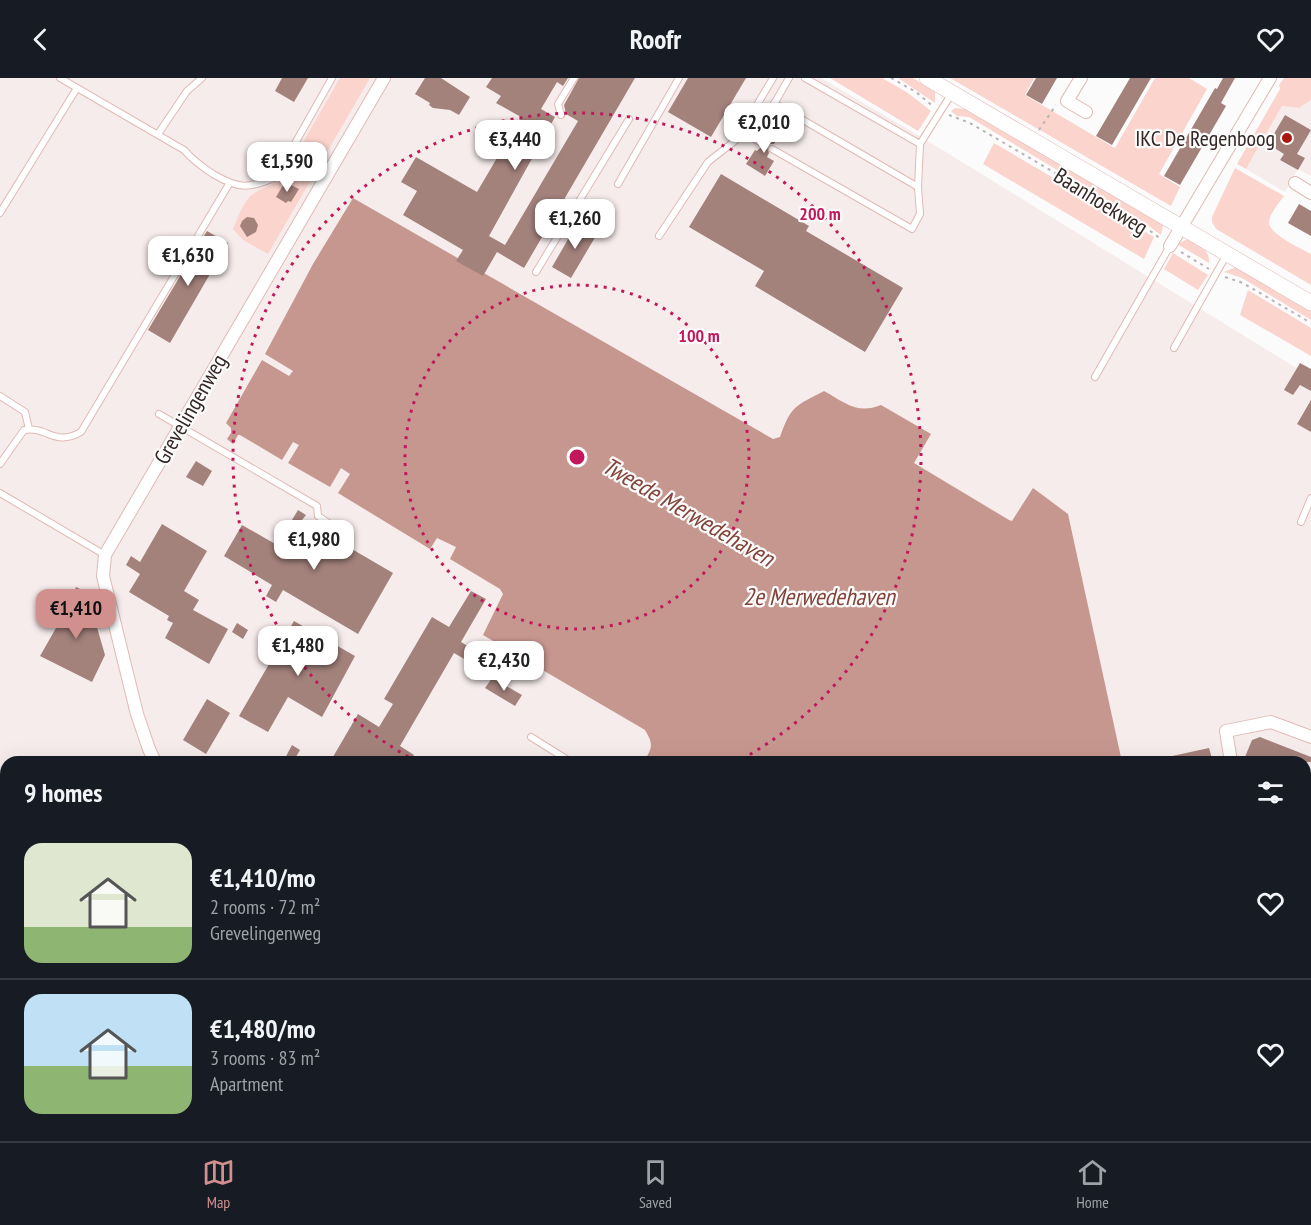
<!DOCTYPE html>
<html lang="en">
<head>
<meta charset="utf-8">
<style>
	:root { --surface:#171b24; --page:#242831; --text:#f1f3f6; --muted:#9ea1a6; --line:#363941; --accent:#d1908d }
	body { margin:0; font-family:"PT Sans Narrow",sans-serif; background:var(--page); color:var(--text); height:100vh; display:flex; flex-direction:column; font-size:22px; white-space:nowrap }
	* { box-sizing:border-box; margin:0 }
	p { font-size:20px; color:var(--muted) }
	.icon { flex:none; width:33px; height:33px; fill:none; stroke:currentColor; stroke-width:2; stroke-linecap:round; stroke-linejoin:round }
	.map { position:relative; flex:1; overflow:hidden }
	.details { position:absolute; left:0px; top:678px; width:1311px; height:386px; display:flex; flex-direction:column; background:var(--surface); border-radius:18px 18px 0 0; box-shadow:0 6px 24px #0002 }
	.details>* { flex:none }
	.price { position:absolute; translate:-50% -51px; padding:0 14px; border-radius:12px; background:#fff; color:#222; font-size:20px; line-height:39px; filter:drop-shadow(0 2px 3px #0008) }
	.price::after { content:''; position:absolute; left:50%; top:36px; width:18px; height:14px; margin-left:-9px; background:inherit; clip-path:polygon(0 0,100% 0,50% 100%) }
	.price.on { background:var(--accent); color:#111 }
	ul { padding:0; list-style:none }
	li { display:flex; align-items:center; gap:18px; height:150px; padding:0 24px }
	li+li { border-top:2px solid var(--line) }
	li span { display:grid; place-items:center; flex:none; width:168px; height:120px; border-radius:18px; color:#555 }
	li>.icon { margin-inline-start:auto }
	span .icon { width:72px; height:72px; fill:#fffc; stroke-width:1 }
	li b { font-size:26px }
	h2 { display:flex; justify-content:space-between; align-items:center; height:72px; padding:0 24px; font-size:26px }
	header { display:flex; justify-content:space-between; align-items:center; height:78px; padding:0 24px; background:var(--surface); font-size:27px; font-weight:700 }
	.tab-bar { display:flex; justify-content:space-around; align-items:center; height:84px; border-top:2px solid var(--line); background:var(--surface); font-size:16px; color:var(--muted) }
	.tab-bar a { display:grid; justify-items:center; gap:3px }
	.tab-bar .on { color:var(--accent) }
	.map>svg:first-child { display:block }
	.built { fill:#f6eceb }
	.green { fill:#fad4cd }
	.water { fill:#c6978f }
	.building { fill:#a4827c }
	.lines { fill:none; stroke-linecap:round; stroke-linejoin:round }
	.service-casing { stroke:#dfbab4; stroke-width:8 }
	.minor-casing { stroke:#dfbab4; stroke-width:14 }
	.tertiary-casing { stroke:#dfbab4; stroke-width:16 }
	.path { stroke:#b8b4b3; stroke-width:2; stroke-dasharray:3 4.5; stroke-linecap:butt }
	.service { stroke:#fff; stroke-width:6 }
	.minor { stroke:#fff; stroke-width:12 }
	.tertiary { stroke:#fff; stroke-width:15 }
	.ring { fill:none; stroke:#c2185b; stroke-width:3; stroke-dasharray:3 6 }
	.poi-dot { fill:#a9170d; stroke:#fbfbfb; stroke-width:2 }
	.labels { text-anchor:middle; stroke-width:4.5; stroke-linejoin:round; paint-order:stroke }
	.poi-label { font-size:22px; fill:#342624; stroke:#fbfbfb; text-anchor:end }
	.street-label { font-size:22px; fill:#342624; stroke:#fbfbfb }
	.water-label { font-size:24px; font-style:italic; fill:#82433a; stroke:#fbfbfb }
	.centre { fill:#c2185b; stroke:#fbfbfb; stroke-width:3 }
	.ring-label { font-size:18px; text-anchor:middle; font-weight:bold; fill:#c2185b; stroke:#fbfbfb; stroke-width:4.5; stroke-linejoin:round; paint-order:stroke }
</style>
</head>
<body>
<header><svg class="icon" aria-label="back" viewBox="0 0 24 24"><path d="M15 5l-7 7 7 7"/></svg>Roofr<svg class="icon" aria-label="heart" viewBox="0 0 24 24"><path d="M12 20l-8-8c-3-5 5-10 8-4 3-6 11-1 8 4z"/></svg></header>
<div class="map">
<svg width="1311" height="1063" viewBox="0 0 1311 1063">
	<rect width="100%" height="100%" fill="#fbfbfb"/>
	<path class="built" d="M 0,0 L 821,0 L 923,60 L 1311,299 L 1311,934 L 1305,931 L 1305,684 L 6,684 L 6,711 L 0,707 Z
		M 1311,22 L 1311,98 L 1298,91 L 1285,114 L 1246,91 L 1282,28 L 1299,30 Z
		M 483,1058 L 1103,1058 L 1101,1063 L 500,1063 Z"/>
	<path class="green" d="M 340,0 L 370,0 L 268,176 L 243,162 L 233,151 C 238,140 243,123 253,116 C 263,109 274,108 283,99 Z
		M 830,0 L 882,0 L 908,15 L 931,33 L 918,53 Z
		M 898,0 L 913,0 L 935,14 L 935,25 Z
		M 950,0 L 1034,0 L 1025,17 L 1115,70 L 1155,0 L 1189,0 L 1207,11 L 1159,96 L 1180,109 L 1171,128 Z
		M 1284,0 L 1311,0 L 1311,22 L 1299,30 L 1282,28 L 1246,91 L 1237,86 L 1280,11 L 1279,7 Z
		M 955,30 L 966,31 L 1145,133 L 1145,136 L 1163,147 L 1161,157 L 1142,143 L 969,39 L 957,38 L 951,33 Z
		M 994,65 L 1154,159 L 1144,181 L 983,86 Z
		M 1235,90 L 1284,118 C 1279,125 1270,135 1269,144 C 1268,156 1302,171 1311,176 L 1311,207 L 1216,151 L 1212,144 L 1212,139 Z
		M 1188,161 C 1199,168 1210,171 1209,185 L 1177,166 Z
		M 1173,175 L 1208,197 L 1198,212 L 1164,191 Z
		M 1236,189 L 1311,233 L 1311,242 L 1242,200 L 1224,194 Z
		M 1248,212 L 1311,250 L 1311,278 L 1240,237 Z
		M 1305,937 L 1311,940 L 1311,1063 L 1213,1063 L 1212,1058 L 1305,1058 Z"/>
	<path class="water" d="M 353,120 L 773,361 L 780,359 C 791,328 795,328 824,313 C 844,324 857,337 881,327 L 931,356 L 914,385 L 1009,442 L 1012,443 L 1033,410 L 1068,436 L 1122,684 L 644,684 C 652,669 654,667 645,652 L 483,557 L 503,516 L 500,511 L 450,481 L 456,469 L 437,460 L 430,471 L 338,415 L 350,396 L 341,390 L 330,409 L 288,385 L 299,367 L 293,364 L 282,382 L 240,357 L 238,357 L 233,366 L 227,361 L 231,355 L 231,350 L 226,345 L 262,282 L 289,298 L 293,293 L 265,276 L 313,186 Z
		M 0,727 L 6,731 L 6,1058 L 530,1058 L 553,1063 L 0,1063 Z
		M 1014,1058 L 1202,1058 L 1202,1059 L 1198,1063 L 1016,1063 Z"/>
	<path class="building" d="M 282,0 L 308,0 L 294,24 L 275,13 Z
		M 425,0 L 441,0 L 470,19 L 459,37 L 450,32 L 433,30 L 429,27 L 430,25 L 415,16 Z
		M 492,0 L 568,0 L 563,8 L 557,4 L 541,31 L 555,39 L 489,158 L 505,167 L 578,43 L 566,36 L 564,27 L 579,0 L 635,0 L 524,190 L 497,174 L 483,198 L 456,183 L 463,172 L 403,137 L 417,113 L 401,104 L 416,79 L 477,114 L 521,39 L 496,25 L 501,18 L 486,9 Z
		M 688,0 L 746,0 L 711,59 L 668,34 Z
		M 1036,0 L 1057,0 L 1042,26 L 1026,17 Z
		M 1130,0 L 1151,0 L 1112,67 L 1096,58 Z
		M 1223,0 L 1235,0 L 1221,25 L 1226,28 L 1180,107 L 1164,98 L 1215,10 L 1217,11 Z
		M 1285,37 L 1311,52 L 1297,76 L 1305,80 L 1298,92 L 1280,82 L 1284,76 L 1268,66 Z
		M 773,48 L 782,53 L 774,66 L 770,66 L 767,69 L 769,75 L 767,79 L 774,83 L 765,98 L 746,86 L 755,72 L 757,73 L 760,70 L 766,68 L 765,61 Z
		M 721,96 L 809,148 L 806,153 L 903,210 L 865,274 L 755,208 L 764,193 L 689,149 Z
		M 285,104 L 299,111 L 291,124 L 288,123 L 286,125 L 276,119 Z
		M 1299,126 L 1311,133 L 1311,158 L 1288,145 Z
		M 247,139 L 254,140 L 258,147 L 256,154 L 247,159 L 240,148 L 242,143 Z
		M 578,144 L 597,156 L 571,200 L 552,189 Z
		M 207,153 L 228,165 L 170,265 L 148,252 Z
		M 1300,285 L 1311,291 L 1311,313 L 1300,307 L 1293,317 L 1284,312 Z
		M 1311,322 L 1311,354 L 1297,346 Z
		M 196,383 L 212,393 L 203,408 L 186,399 Z
		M 298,432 L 306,437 L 302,442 L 393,495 L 358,556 L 283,512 L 276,524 L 266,518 L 272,507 L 224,478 L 242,447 L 277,467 Z
		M 162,446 L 207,473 L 184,513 L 199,522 L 193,532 L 228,551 L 209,586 L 165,560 L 173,545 L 167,542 L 169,538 L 129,514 L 140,496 L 126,487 L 131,478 L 140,484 Z
		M 76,509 L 88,515 L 80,532 L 94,539 L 105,577 L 92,604 L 40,578 L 60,543 L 57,542 L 70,516 L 73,517 Z
		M 471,513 L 486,521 L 461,564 L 491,582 L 485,593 L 454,575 L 400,668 L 414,677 L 410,684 L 330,684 L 358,636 L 379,649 L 393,626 L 384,621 L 432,539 L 449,549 Z
		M 294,543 L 355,578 L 322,639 L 288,619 L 268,654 L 239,638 Z
		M 237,545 L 248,552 L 243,561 L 232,554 Z
		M 492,600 L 522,617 L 515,628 L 485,610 Z
		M 207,621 L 230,635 L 206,676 L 183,662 Z
		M 1260,659 L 1311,679 L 1311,684 L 1246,684 L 1245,679 L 1252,662 Z
		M 292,667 L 300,672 L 293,684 L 283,684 Z
		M 1209,670 L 1213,684 L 1163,684 L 1163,680 Z"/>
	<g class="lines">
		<defs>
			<path id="service" d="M 60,0 L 184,72 C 193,82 202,89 213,96 C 238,111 249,111 276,99 L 332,0
				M 774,25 L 918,109
				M 561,37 L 558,26 L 574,0
				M 158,56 L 187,13 L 202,0
				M 762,65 L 754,61 L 789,0
				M 920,66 L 952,15
				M 772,71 L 912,151 L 920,136 L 918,109 L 920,66 L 805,0
				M 618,106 L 679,0
				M 0,135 L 77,10
				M 659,158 L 708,84 L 736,62 L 773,0
				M 536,194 L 629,41
				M 1174,270 L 1227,176
				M 1095,299 L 1170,168
				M 0,318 L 25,334 L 29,351
				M 159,336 L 317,428 L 318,438 L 335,449
				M 0,386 L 24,352 C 48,348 54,369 81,354 L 229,106
				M 0,415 L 105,477
				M 1301,444 L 1311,420
				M 531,659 L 571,684"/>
			<path id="minor" d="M 1081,0 L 1067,23 L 1086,34
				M 1295,105 L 1311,115
				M 1170,168 L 1270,0
				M 155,684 L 149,671 L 137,636 L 103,498 L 105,477 L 384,0
				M 1231,684 L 1226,653 L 1271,644 L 1311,659
				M 1305,791 L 1311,793
				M 1305,931 L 1311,934
				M 660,1058 L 680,1063"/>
			<path id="tertiary" d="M 927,0 L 1311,225"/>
		</defs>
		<use href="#service" class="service-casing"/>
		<use href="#minor" class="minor-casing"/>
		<use href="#tertiary" class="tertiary-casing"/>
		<path class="path" d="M 891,0 L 916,14 L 934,29
			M 949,37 L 970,45 L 1137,143 L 1161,161
			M 1039,52 L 1056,27
			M 1181,174 L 1209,191
			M 1225,199 L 1243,205 L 1311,245"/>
		<use href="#service" class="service"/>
		<use href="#minor" class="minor"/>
		<use href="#tertiary" class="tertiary"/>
	</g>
	<g class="ring">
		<circle cx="577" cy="379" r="172"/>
		<path d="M416 683A344 344 0 1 1 738 683"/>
	</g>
	<circle class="poi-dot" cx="1287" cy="60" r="6"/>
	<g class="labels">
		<g class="poi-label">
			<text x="1275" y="68">IKC De Regenboog</text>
		</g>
		<g class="street-label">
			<text transform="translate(1101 123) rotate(32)" y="8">Baanhoekweg</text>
			<text transform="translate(190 331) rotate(-60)" y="8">Grevelingenweg</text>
		</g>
		<g class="water-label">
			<text transform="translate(688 434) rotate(30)" y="8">Tweede Merwedehaven</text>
			<text x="819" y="527">2e Merwedehaven</text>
		</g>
	</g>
	<circle cx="577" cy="379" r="9" class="centre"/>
	<g class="ring-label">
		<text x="820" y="142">200 m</text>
		<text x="699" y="264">100 m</text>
	</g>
</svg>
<b class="price" style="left:764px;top:76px">€2,010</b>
<b class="price" style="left:515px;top:93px">€3,440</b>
<b class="price" style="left:287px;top:115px">€1,590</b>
<b class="price" style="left:575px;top:172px">€1,260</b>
<b class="price" style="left:188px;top:209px">€1,630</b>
<b class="price" style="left:314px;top:493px">€1,980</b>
<b class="price on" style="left:76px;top:562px">€1,410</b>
<b class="price" style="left:298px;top:599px">€1,480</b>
<b class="price" style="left:504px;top:614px">€2,430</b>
<section class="details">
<h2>9 homes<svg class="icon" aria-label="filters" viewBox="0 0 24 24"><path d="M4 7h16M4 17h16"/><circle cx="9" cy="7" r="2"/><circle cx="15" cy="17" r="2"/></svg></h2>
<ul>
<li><span style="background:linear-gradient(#dfe7d0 70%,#8fb573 0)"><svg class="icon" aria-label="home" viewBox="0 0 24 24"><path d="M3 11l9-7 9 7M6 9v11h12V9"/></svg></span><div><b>€1,410/mo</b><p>2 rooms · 72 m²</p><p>Grevelingenweg</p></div><svg class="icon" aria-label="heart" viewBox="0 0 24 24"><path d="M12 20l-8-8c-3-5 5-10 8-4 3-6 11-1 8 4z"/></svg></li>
<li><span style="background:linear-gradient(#bfe0f5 60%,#8fb573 0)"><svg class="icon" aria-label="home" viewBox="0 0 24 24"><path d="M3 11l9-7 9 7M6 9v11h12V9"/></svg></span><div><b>€1,480/mo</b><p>3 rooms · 83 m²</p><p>Apartment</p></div><svg class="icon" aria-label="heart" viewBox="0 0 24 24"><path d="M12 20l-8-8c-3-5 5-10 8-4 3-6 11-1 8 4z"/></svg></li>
</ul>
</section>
</div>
<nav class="tab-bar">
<a class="on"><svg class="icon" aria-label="map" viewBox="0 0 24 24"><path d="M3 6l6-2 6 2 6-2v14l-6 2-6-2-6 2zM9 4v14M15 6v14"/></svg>Map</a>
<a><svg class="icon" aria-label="saved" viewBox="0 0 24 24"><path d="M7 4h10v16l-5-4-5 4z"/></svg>Saved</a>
<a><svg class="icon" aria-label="home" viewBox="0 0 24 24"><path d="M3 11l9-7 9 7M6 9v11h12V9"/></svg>Home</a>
</nav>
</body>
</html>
